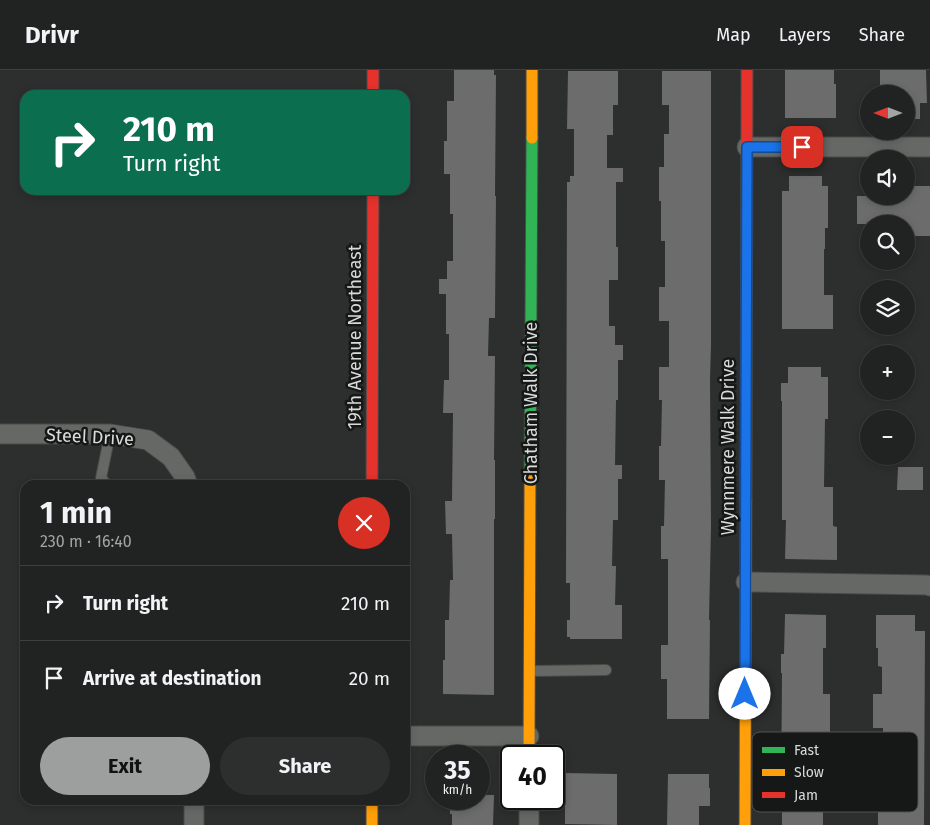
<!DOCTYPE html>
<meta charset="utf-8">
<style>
body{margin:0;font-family:"Fira Sans",sans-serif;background:#2d2f2f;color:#f1f3f6;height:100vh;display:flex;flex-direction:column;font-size:19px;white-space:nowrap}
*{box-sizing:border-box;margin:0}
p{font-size:16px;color:#a2a4a5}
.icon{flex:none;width:28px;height:28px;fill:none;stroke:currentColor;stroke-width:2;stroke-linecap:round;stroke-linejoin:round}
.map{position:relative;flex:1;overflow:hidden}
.panel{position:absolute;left:20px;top:410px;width:390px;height:325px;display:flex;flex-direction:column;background:#212322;border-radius:15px;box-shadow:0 2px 8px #0003,0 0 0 1px #3e4040}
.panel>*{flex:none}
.banner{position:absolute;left:20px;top:20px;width:390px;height:105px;border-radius:15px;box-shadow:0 2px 8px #0003,0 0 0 1px #3e4040;background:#0b6e4f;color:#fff;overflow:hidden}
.needle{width:32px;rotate:270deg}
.controls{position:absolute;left:860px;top:15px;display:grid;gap:10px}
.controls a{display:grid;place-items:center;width:55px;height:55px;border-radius:50%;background:#212322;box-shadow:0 2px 8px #0003,0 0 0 1px #3e4040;font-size:25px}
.speed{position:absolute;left:425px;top:675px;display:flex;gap:10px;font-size:25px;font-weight:700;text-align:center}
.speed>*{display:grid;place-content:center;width:65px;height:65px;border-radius:50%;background:#212322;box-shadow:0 2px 8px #0003,0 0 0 1px #3e4040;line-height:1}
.speed small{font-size:12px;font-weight:400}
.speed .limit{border:2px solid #111;border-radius:8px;background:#fff;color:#111}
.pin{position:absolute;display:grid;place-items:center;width:42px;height:42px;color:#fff;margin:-21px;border-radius:10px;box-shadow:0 2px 8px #0006}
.me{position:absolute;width:55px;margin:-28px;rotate:0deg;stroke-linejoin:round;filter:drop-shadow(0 0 4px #0008)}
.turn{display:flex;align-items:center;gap:18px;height:105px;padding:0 20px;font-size:22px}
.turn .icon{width:65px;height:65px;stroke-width:2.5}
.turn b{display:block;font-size:35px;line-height:42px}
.round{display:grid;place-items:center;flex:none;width:52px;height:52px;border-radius:26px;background:#2d2f2f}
.overview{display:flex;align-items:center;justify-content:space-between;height:85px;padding:0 20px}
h1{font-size:30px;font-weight:700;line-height:38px}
.action{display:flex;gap:10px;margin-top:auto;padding:10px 20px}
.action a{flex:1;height:58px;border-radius:30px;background:#9c9f9d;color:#111;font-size:20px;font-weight:700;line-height:58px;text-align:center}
.action a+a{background:#2d2f2f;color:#f1f3f6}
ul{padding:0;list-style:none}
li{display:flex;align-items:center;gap:15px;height:75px;padding:0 20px;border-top:1px solid #3e4040}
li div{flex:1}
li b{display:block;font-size:19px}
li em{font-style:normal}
header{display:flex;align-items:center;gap:30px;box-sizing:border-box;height:70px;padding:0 25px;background:#212322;border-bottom:1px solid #3e4040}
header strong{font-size:24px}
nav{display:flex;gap:28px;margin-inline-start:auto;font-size:18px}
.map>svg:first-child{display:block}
</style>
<header>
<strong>Drivr</strong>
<nav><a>Map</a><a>Layers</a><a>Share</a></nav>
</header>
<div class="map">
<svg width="930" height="755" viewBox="0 0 930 755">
<rect width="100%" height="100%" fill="#2c2f2d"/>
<g fill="#6c6c6c">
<polygon points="454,0 494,0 494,5 496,5 495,126 496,126 495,248 489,248 488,286 495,286 494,390 495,390 495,449 494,449 494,625 443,624 443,590 445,590 445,550 449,550 450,510 453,510 452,464 446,464 445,431 452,431 453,343 443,343 444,310 449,310 449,264 446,264 446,224 439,224 439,209 447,209 447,191 453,191 453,144 450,144 450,104 444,104 444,71 447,71 447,31 454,31"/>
<polygon points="785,0 834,0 834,14 836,14 836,48 785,48"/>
<polygon points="880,0 926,0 927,33 920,33 920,49 906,49 906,24 880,24"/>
<polygon points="568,1 618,1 618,35 613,35 613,65 607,65 607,98 623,98 623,112 616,112 616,177 618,177 618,210 609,210 609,256 615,256 615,275 623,275 623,290 618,290 618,330 616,330 615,395 622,395 622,409 618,409 618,450 613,450 612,496 616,496 615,535 622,535 622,569 570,569 570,567 567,567 567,550 570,550 570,513 566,513 567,112 570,112 570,106 574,106 574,59 567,59"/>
<polygon points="662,1 711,1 711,275 710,309 711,457 709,550 710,550 709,649 667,649 667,609 661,609 661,575 668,575 668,489 661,489 661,456 664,456 665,410 659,410 659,376 661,376 662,330 659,330 659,297 669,297 669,251 659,251 659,217 665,217 665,171 661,171 661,131 659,131 659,97 664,97 664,64 669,64 669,35 662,35"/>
<polygon points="789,106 822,106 822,116 828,116 828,158 825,158 825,179 824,179 824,225 833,225 833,259 782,259 782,121 789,121"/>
<polygon points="906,116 930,116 930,166 906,166 906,154 857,154 857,126 906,126"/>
<polygon points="788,297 821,297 821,307 828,307 828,349 825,349 824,417 833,417 833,456 837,457 837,490 785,489 786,450 782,450 782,331 781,331 781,313 788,313"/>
<polygon points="898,397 923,397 923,420 897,420"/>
<polygon points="785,544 826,545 826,578 823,578 823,624 830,624 830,664 832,664 832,738 823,738 823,755 782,755 782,737 781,737 782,603 781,603 781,584 784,584"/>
<polygon points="876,545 915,545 915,561 925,561 924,755 878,755 878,737 873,737 874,704 882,704 883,658 873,658 873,624 882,624 882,597 878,596 878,578 876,578"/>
<polygon points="565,703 617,704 617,755 565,754"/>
<polygon points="668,704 709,704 709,718 710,718 710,736 699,736 699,755 667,755"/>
<polygon points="479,725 494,725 493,755 452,755 452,744 450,744 450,729 479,729"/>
</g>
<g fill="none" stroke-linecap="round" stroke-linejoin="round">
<g stroke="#484b49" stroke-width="12">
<g id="lane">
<polyline points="107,415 101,408 110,364"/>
<polyline points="530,601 606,600"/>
</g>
</g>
<g stroke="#484b49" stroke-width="21">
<g id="street">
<polyline points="747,77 930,77"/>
<polyline points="0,364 110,364 148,370 171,387 185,407 188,415"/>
<polyline points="746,512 927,515 930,516"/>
<polyline points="405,666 529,666"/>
<polyline points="194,755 194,730"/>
<polyline points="529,755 529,729"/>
</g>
</g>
<g stroke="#484b49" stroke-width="13">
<polyline id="fast" points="530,408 532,68"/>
</g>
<g stroke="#484b49" stroke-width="13">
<g id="slow">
<polyline points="532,68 532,0"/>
<polyline points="529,686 530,408"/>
<polyline points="372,730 372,755"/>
<polyline points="745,755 746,430"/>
</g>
</g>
<g stroke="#484b49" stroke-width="13">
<g id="jam">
<polyline points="373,0 373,25"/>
<polyline points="372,415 373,120"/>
<polyline points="746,430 747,0"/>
</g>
</g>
<use href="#lane" stroke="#666866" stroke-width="10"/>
<use href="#street" stroke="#666866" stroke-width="19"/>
<use href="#fast" stroke="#30b455" stroke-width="11"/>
<use href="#slow" stroke="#ff9f0a" stroke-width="11"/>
<use href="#jam" stroke="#e5322d" stroke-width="11"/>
</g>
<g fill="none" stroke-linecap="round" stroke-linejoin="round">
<g stroke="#114b97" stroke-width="12">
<polyline id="route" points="745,624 747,77 802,77"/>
</g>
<use href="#route" stroke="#1a73e8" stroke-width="9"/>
</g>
<g text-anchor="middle" stroke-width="5" stroke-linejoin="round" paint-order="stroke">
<g font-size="18" fill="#d8dbd9" stroke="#151816">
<text transform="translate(355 267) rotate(-90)" y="6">19th Avenue Northeast</text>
<text transform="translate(531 333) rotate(-90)" y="6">Chatham Walk Drive</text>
<text transform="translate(90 367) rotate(3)" y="6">Steel Drive</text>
<text transform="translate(728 377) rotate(-90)" y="6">Wynnmere Walk Drive</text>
</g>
</g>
<rect x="752" y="662" width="166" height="80" rx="8" fill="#151816" stroke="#505250" stroke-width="1"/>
<rect x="762" y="677" width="23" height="6" fill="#30b455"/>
<rect x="762" y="699" width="23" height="7" fill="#ff9f0a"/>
<rect x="762" y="722" width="23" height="6" fill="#e5322d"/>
<g font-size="14" fill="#d8dbd9">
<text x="794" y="685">Fast</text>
<text x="794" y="707">Slow</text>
<text x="794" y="730">Jam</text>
</g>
</svg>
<div class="controls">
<a><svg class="needle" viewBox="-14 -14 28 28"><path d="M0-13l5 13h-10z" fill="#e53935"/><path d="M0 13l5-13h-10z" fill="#a2a4a5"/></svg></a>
<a><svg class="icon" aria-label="sound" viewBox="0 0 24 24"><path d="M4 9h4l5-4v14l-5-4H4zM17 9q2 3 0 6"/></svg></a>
<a><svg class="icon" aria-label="search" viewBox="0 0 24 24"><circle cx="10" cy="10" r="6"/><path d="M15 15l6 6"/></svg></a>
<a><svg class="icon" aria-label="layers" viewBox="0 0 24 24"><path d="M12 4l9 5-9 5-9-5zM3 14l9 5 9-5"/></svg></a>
<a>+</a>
<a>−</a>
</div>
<div class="speed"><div>35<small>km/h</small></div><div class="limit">40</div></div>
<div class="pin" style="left:802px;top:77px;background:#d93025"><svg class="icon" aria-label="arrive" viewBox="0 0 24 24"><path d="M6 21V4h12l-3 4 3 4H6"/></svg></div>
<svg class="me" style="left:745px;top:624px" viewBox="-20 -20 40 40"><circle r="19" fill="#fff"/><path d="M0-13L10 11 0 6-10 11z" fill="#1a73e8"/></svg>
<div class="banner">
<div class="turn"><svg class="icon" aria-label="right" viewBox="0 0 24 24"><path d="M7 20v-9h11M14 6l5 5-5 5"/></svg><div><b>210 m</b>Turn right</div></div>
</div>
<section class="panel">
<div class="overview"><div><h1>1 min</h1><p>230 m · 16:40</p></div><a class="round" style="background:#d93025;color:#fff"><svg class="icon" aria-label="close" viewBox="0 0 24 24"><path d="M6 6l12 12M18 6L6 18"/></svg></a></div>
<ul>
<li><svg class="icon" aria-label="right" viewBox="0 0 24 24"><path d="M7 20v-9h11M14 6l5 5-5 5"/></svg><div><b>Turn right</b></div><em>210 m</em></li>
<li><svg class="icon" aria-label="arrive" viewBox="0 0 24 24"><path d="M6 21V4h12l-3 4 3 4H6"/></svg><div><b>Arrive at destination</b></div><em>20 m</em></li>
</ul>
<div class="action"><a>Exit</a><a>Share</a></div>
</section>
</div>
